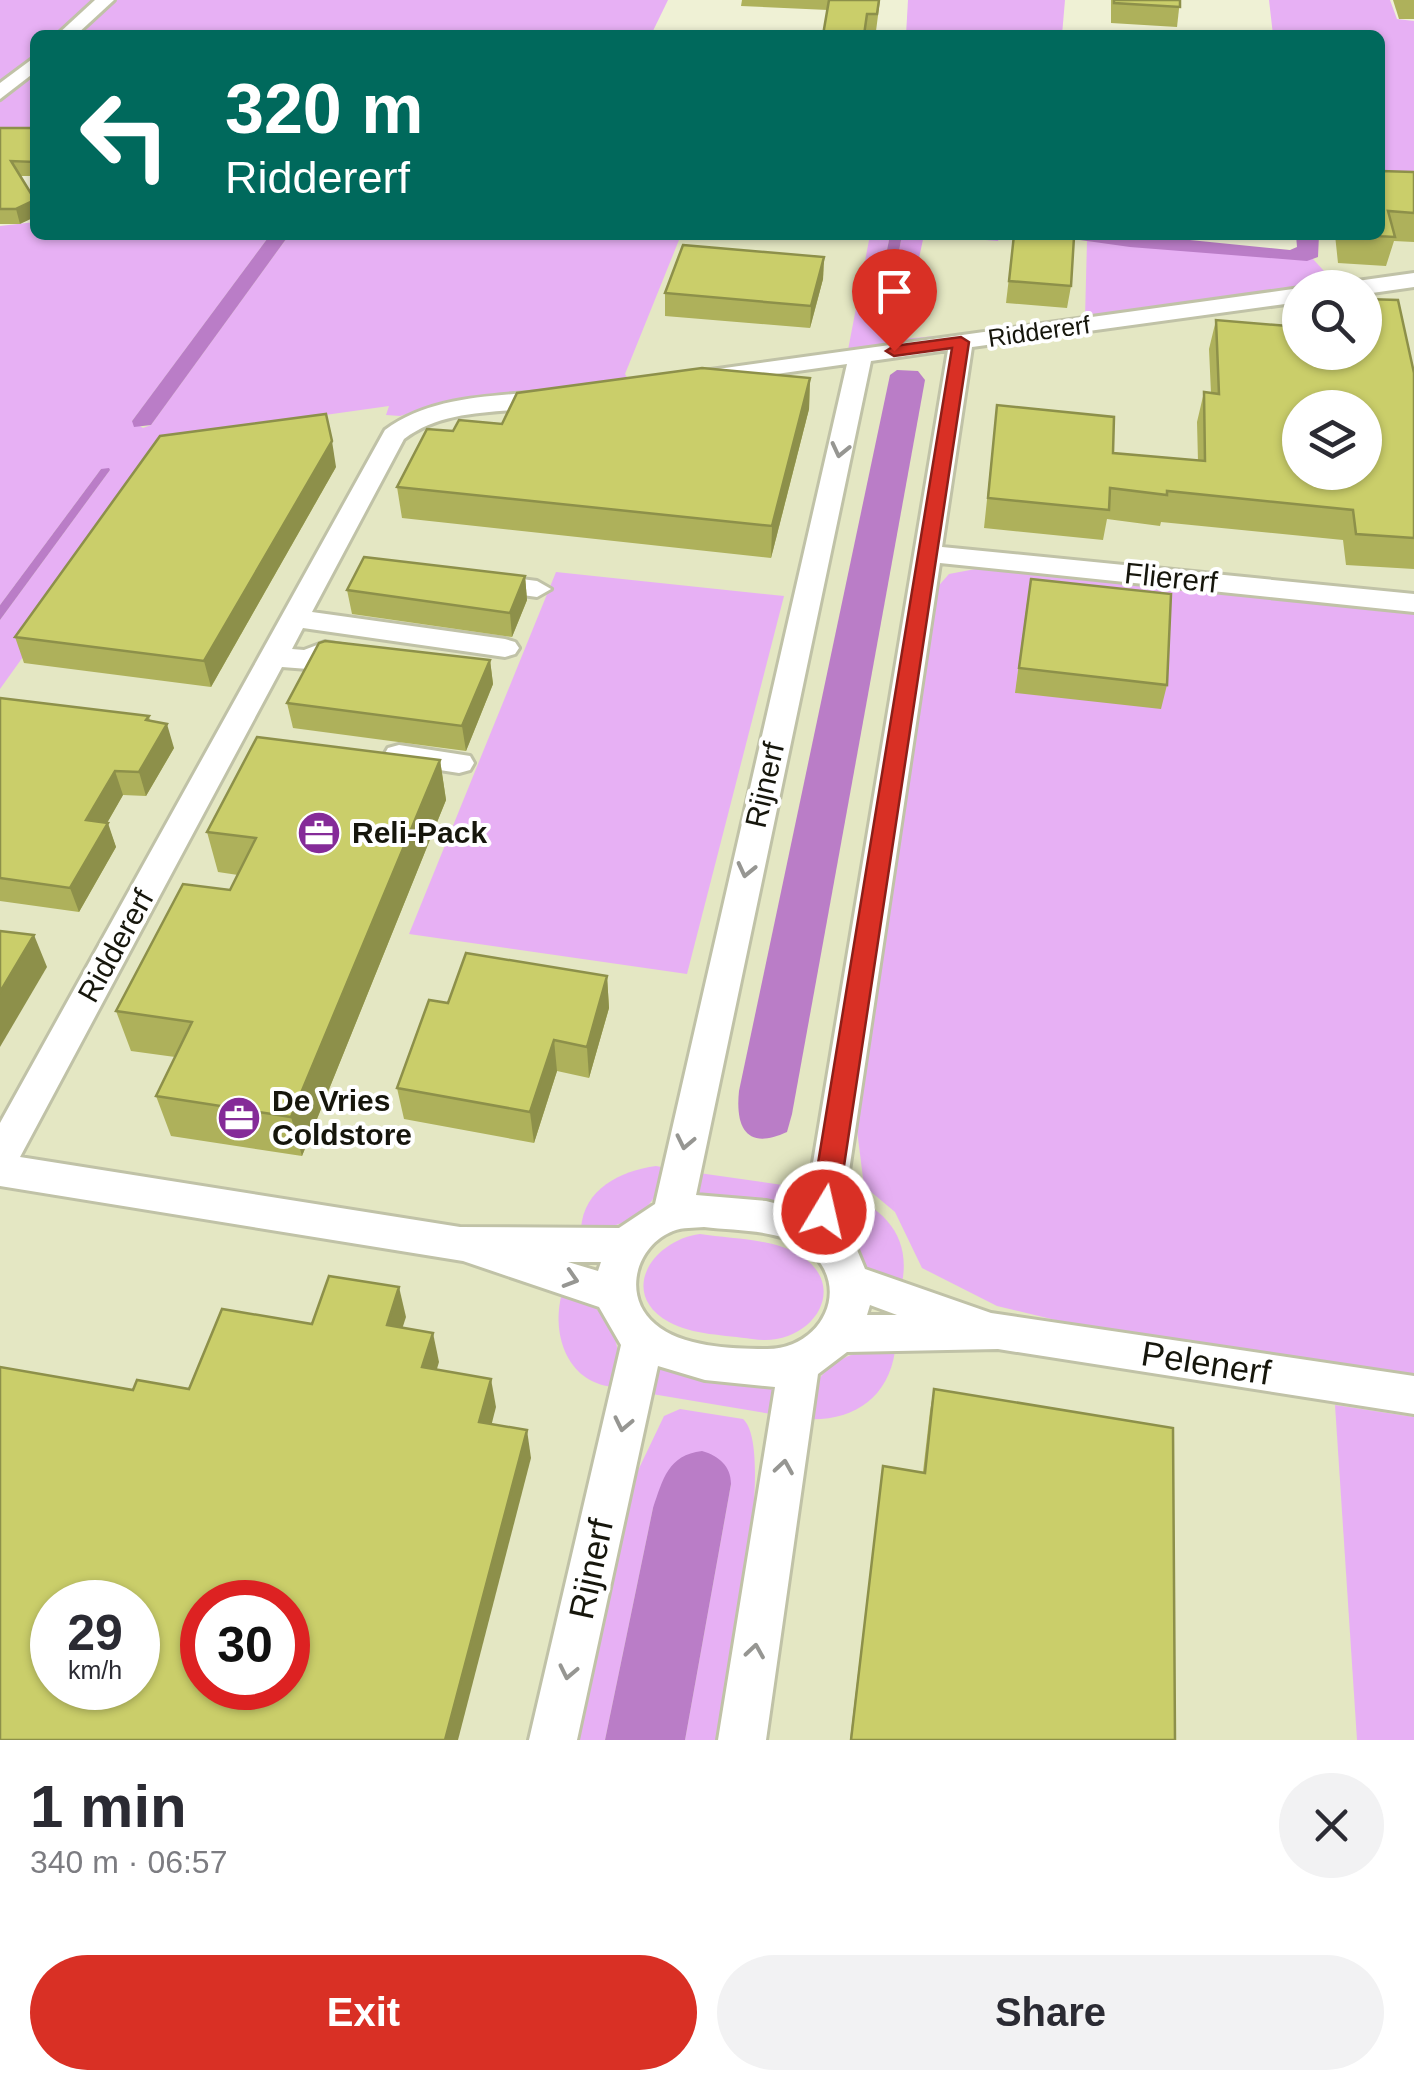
<!DOCTYPE html>
<meta charset="utf-8">
<style>
body{margin:0;font-family:Helvetica,sans-serif;background:#f2f2f3;color:#2b2b33;height:100vh;display:flex;flex-direction:column;font-size:38px;white-space:nowrap}
*{box-sizing:border-box;margin:0}
p{font-size:32px;color:#7c7c81}
.icon{flex:none;width:55px;height:55px;fill:none;stroke:currentColor;stroke-width:2;stroke-linecap:round;stroke-linejoin:round}
.map{position:relative;height:1740px;overflow:hidden}
.side{display:flex;flex-direction:column;background:#fff;flex:1}
.side>*{flex:none}
.banner{position:absolute;left:30px;top:30px;width:1355px;height:210px;border-radius:15px;box-shadow:0 2px 8px #0004;background:#00695c;color:#fff;overflow:hidden}
.buttons{position:absolute;left:1282px;top:270px;display:grid;gap:20px}
.buttons a{display:grid;place-items:center;width:100px;height:100px;border-radius:50%;background:#fff;box-shadow:0 2px 8px #0004;font-size:50px}
.speed{position:absolute;left:30px;top:1580px;display:flex;gap:20px;font-size:50px;font-weight:700;text-align:center}
.speed>*{display:grid;place-content:center;width:130px;height:130px;border-radius:50%;background:#fff;box-shadow:0 2px 8px #0004;line-height:1}
.speed small{font-size:25px;font-weight:400}
.speed .limit{border:15px solid #d22;background:#fff;color:#111}
.pin{position:absolute;display:grid;place-items:center;width:85px;height:85px;color:#fff;margin:-102px -42px;border-radius:50% 50% 50% 0;rotate:-45deg;box-shadow:0 0 10px #0007}
.pin .icon{rotate:45deg}
.me{position:absolute;width:110px;margin:-55px;rotate:9deg;stroke-linejoin:round;filter:drop-shadow(0 0 8px #0008)}
.turn{display:flex;align-items:center;gap:35px;height:210px;padding:0 30px;font-size:45px}
.turn .icon{width:130px;height:130px;stroke-width:2.5}
.turn b{display:block;font-size:70px;line-height:85px}
.round{display:grid;place-items:center;flex:none;width:105px;height:105px;border-radius:52px;background:#f2f2f3}
.overview{display:flex;align-items:center;justify-content:space-between;height:170px;padding:0 30px}
h1{font-size:60px;font-weight:800;line-height:75px}
.button{display:flex;gap:20px;margin-top:auto;padding:20px 30px}
.button a{flex:1;height:115px;border-radius:60px;background:#d93025;color:#fff;font-size:40px;font-weight:800;line-height:115px;text-align:center}
.button a+a{background:#f2f2f3;color:#2b2b33}
.map>svg:first-child{display:block}
</style>
<div class="map">
<svg width="1414" height="1740" viewBox="0 0 1414 1740">
<rect width="100%" height="100%" fill="#eff1d5"/>
<path fill="#e4e7c3" fill-rule="evenodd" d="M1414 186V1740H0V614L281 235H1125L1303 255 1305 235H1380ZM1300 288H1365V352H1300ZM1300 408H1365V472H1300ZM52 1602H138V1688H52ZM202 1602H288V1688H202Z"/>
<g fill="#e7b0f4">
<polygon points="0,0 97,0 58,35 35,35 35,56 0,86"/>
<polygon points="117,0 668,0 651,35 79,35"/>
<polygon points="908,0 1065,0 1062,35 906,35"/>
<polygon points="1269,0 1390,0 1397,19 1414,21 1414,182 1380,182 1380,35 1273,35"/>
<polygon points="35,75 35,141 0,140 0,102"/>
<polygon points="35,222 35,235 270,235 132,421 143,428 151,425 289,235 681,235 625,374 629,381 423,409 400,416 386,415 389,406 182,435 0,689 0,620 110,470 101,469 0,605 0,226"/>
<polygon points="870,235 890,235 873,321 880,328 904,327 902,339 935,336 933,340 848,350"/>
<polygon points="1087,241 1313,259 1336,284 1085,318"/>
<polygon points="986,567 1414,612 1414,1377 1068,1323 997,1306 922,1268 895,1212 864,1186 856,1122 934,591 949,574"/>
<polygon points="556,572 784,596 687,974 409,934"/>
<path d="M656 1166 667 1168C654 1213 628 1230 581 1228 584 1189 620 1171 656 1166Z"/>
<polygon points="692,1172 810,1189 811,1212 689,1197"/>
<path d="M843 1194C885 1207 911 1238 902 1283 858 1271 832 1242 843 1194Z"/>
<path d="M700 1234C730 1239 771 1238 798 1254 853 1286 811 1349 752 1339 726 1335 692 1335 669 1322 617 1293 653 1240 700 1234Z"/>
<path d="M563 1290C610 1305 626 1340 614 1387 565 1383 550 1330 563 1290Z"/>
<path d="M869 1349 895 1351C888 1399 852 1422 805 1419 814 1376 826 1361 869 1349Z"/>
<polygon points="653,1365 777,1383 777,1415 646,1393"/>
<polygon points="1335,1405 1414,1417 1414,1740 1357,1740"/>
<path d="M680 1409 743 1419C778 1450 726 1687 718 1740H685L731 1484 653 1508 605 1740H573L632 1483 664 1416Z"/>
</g>
<polygon fill="#e0a2ee" points="902,235 1000,235 998,241 924,235 904,327 885,327"/>
<g fill="#ba7dc7">
<polygon points="270,235 289,235 151,425 134,427 132,421"/>
<polygon points="890,235 902,235 885,327 875,328 873,321"/>
<polygon points="1044,235 1140,235 1290,250 1297,247 1296,235 1319,235 1318,257 1307,261 1130,247"/>
<path d="M897 370 918 371 925 380 792 1114 787 1132C748 1150 735 1130 739 1091L890 375Z"/>
<polygon points="109,468 110,470 0,620 0,605 101,469"/>
<path d="M702 1451C719 1456 731 1466 731 1484L685 1740H605L653 1508C663 1479 668 1455 702 1451Z"/>
</g>
<g fill="none" stroke-linecap="round" stroke-linejoin="round">
<g stroke="#c0c2a7" stroke-width="6">
<g id="minor">
<polygon points="95,0 114,0 76,35 57,35"/>
<polygon points="35,57 35,72 0,99 0,83"/>
<polygon points="1414,273 1414,287 1365,294 1365,288 1346,288 1357,281"/>
<path d="M1300 288V302L972 347 942 547 1414 594V612L940 563 840 1231 855 1245 865 1269 991 1313 1414 1376V1414L998 1349 847 1352 818 1374 766 1740H718L775 1387 705 1380 658 1366 577 1740H529L621 1345 599 1307 463 1261 0 1186V1123L385 430C432 395 498 396 554 391L563 393 566 398 563 403C510 416 450 404 404 439L312 612 505 639 515 642 519 648 515 654 505 657 303 628 292 649 304 650 325 642 364 649 368 655 364 661H329L308 669 282 667 20 1157 460 1227 619 1228 655 1204 847 364 697 385 689 383 685 378 689 373ZM948 350 805 1211 766 1201 696 1195 871 361ZM704 1227C737 1231 781 1229 808 1250 854 1287 821 1350 766 1349 733 1349 681 1347 655 1324 622 1297 635 1246 673 1231 683 1227 694 1228 704 1227ZM568 1262H601L598 1271ZM870 1305 897 1315H867Z"/>
<polygon points="482,574 537,581 551,589 537,597 472,588 468,582 472,576"/>
<polygon points="399,745 470,756 474,763 470,770 459,773 388,762 384,755 388,748"/>
</g>
</g>
<use href="#minor" fill="#fff" fill-rule="evenodd"/>
</g>
<g fill="#aeb15b">
<polygon points="742,0 880,0 876,31 866,31 828,10 741,6"/>
<polygon points="1111,0 1180,0 1177,27 1111,23"/>
<polygon points="1393,0 1414,0 1414,19 1399,19"/>
<polygon points="0,128 35,128 35,176 20,176 20,224 0,224"/>
<polygon points="1380,171 1414,172 1414,242 1394,241 1386,266 1338,263 1335,235 1380,235"/>
<polygon points="1014,235 1071,286 1067,308 1006,303"/>
<polygon points="824,257 823,279 810,328 665,316 665,293"/>
<polygon points="1296,295 1414,373 1414,569 1346,565 1343,540 1161,522 1160,526 1107,519 1103,540 984,528 997,405 1113,453 1198,461 1197,422 1204,392 1211,393 1209,349 1216,320 1289,326"/>
<polygon points="810,378 809,409 771,558 402,518 397,487 502,424"/>
<polygon points="336,467 211,687 24,663 15,637"/>
<polygon points="525,576 527,600 512,637 352,614 347,590"/>
<polygon points="1027,603 1167,685 1161,709 1015,693"/>
<polygon points="490,660 493,684 466,751 293,728 287,703"/>
<polygon points="0,698 149,716 150,721 174,748 146,796 123,795 107,823 116,847 79,912 0,901"/>
<polygon points="440,760 446,800 302,1156 171,1136 156,1096 175,1057 131,1051 116,1011 230,890 238,875 218,872 207,832"/>
<polygon points="607,976 609,1008 589,1078 557,1071 534,1143 404,1119 397,1088 448,1003"/>
<polygon points="934,1389 1175,1740 850,1740 883,1466 923,1472 930,1411"/>
</g>
<g fill="#8d904a">
<polygon points="35,200 35,217 20,224 16,209"/>
<polygon points="824,257 823,279 810,328 811,306"/>
<polygon points="810,378 809,409 771,558 772,526"/>
<polygon points="332,441 336,467 211,687 204,661"/>
<polygon points="525,576 527,600 512,637 510,613"/>
<polygon points="490,660 493,684 466,751 462,726"/>
<polygon points="167,724 174,748 146,796 139,772"/>
<polygon points="440,760 446,800 302,1156 291,1117"/>
<polygon points="115,771 123,795 95,844 86,820"/>
<polygon points="108,823 116,847 79,912 70,888"/>
<polygon points="34,935 47,967 0,1047 0,992"/>
<polygon points="607,976 609,1008 589,1078 587,1047"/>
<polygon points="554,1040 557,1071 534,1143 530,1112"/>
<polygon points="399,1287 406,1317 394,1354 387,1325"/>
<polygon points="433,1333 439,1362 429,1396 422,1367"/>
<polygon points="491,1379 496,1407 485,1450 479,1422"/>
<polygon points="527,1430 531,1458 458,1740 445,1740"/>
</g>
<g fill="#cace6a" stroke="#8d904a" stroke-width="2.5" fill-rule="evenodd">
<polygon points="829,0 879,0 877,14 867,14 864,35 823,35"/>
<polygon points="1114,0 1180,0 1180,7 1114,3"/>
<polygon points="0,128 35,128 35,162 11,161 35,200 16,209 0,209"/>
<polygon points="1380,171 1414,172 1414,213 1388,211 1395,237 1356,235 1380,235"/>
<polygon points="1014,235 1074,237 1071,286 1009,281"/>
<polygon points="683,245 824,257 811,306 665,293"/>
<polygon points="1296,295 1300,295 1300,327"/>
<path d="M1365 299 1398 300 1414 373V538L1356 534 1353 510 1167 491V495L1110 488 1109 510 988 498 997 405 1114 417 1113 453 1205 461 1204 392 1219 394 1216 320 1300 327V352H1365ZM1300 408H1365V472H1300Z"/>
<polygon points="702,368 810,378 772,526 397,487 427,429 453,431 459,420 502,424 517,393"/>
<polygon points="326,414 332,441 204,661 15,637 160,436"/>
<polygon points="364,557 525,576 510,613 347,590"/>
<polygon points="1031,579 1171,594 1167,685 1019,668"/>
<polygon points="325,641 490,660 462,726 287,703 319,643"/>
<polygon points="0,698 149,716 146,720 167,724 139,772 115,771 86,820 108,823 70,888 0,878"/>
<polygon points="257,737 440,760 291,1117 156,1096 192,1022 116,1011 183,884 230,890 256,838 207,832"/>
<polygon points="0,931 34,935 0,992"/>
<polygon points="466,953 607,976 587,1047 554,1040 530,1112 397,1088 429,1000 448,1003"/>
<path d="M329 1276 399 1287 387 1325 433 1333 422 1367 491 1379 479 1422 527 1430 445 1740H0V1367L133 1390 137 1380 189 1389 222 1309 312 1324ZM52 1602H138V1688H52ZM202 1602H288V1688H202Z"/>
<polygon points="934,1389 1173,1428 1175,1740 851,1740 883,1466 925,1473"/>
</g>
<defs><path id="oneway-chevron" d="M-2-3.5L2.5 0L-2 3.5" fill="none" stroke-width="1.6" stroke-linecap="round" stroke-linejoin="round" transform="scale(2.5)"/></defs>
<g stroke="#969692">
<use href="#oneway-chevron" transform="translate(840 450) rotate(103)"/>
<use href="#oneway-chevron" transform="translate(746 870) rotate(103)"/>
<use href="#oneway-chevron" transform="translate(685 1142) rotate(102)"/>
<use href="#oneway-chevron" transform="translate(571 1279) rotate(17)"/>
<use href="#oneway-chevron" transform="translate(623 1424) rotate(102)"/>
<use href="#oneway-chevron" transform="translate(784 1467) rotate(-81)"/>
<use href="#oneway-chevron" transform="translate(755 1651) rotate(-81)"/>
<use href="#oneway-chevron" transform="translate(568 1672) rotate(102)"/>
</g>
<polygon fill="#d93025" stroke="#8d1f18" stroke-width="2.5" points="961,337 969,342 837,1212 833,1220 824,1224 814,1220 810,1212 952,348 894,356 886,351 894,346"/>
<defs>
<g id="office-disc" transform="scale(2.25)"><circle r="9.5" fill="#852b98" stroke="#fff"/><path d="M-6-3h4V-5.5h4V-3h4V5H-6ZM-1-4.5V-3h2v-1.5ZM-6 0V1H6V0Z" fill="#fff"/></g>
</defs>
<g fill-rule="evenodd">
<use href="#office-disc" x="319" y="833"/>
<use href="#office-disc" x="239" y="1118"/>
</g>
<g text-anchor="middle" stroke-width="8" stroke-linejoin="round" paint-order="stroke">
<g font-size="25" fill="#16160c" stroke="#fff">
<text transform="translate(1039 331) rotate(-8)" y="9">Riddererf</text>
</g>
<g font-size="30" fill="#16160c" stroke="#fff">
<text transform="translate(1171 578) rotate(6)" y="10">Fliererf</text>
<text transform="translate(765 785) rotate(-77)" y="10">Rijnerf</text>
<text transform="translate(116 946) rotate(-61)" y="10">Riddererf</text>
</g>
<g font-size="30" font-weight="bold" fill="#16160c" stroke="#fff" text-anchor="start">
<text x="352" y="843">Reli-Pack</text>
<text x="272" y="1111">De Vries<tspan x="272" dy="34">Coldstore</tspan></text>
</g>
<g font-size="35" fill="#16160c" stroke="#fff">
<text transform="translate(1206 1363) rotate(9)" y="12">Pelenerf</text>
<text transform="translate(591 1569) rotate(-78)" y="12">Rijnerf</text>
</g>
</g>
</svg>
<div class="buttons">
<a><svg class="icon" aria-label="search" viewBox="0 0 24 24"><circle cx="10" cy="10" r="6"/><path d="M15 15l6 6"/></svg></a>
<a><svg class="icon" aria-label="layers" viewBox="0 0 24 24"><path d="M12 4l9 5-9 5-9-5zM3 14l9 5 9-5"/></svg></a>
</div>
<div class="speed"><div>29<small>km/h</small></div><div class="limit">30</div></div>
<div class="pin" style="left:894px;top:351px;background:#d93025"><svg class="icon" aria-label="arrive" viewBox="0 0 24 24"><path d="M6 21V4h12l-3 4 3 4H6"/></svg></div>
<svg class="me" style="left:824px;top:1212px" viewBox="-20 -20 40 40"><circle r="17" fill="#d93025" stroke="#fff" stroke-width="3"/><path d="M0-11L8 9 0 5-8 9z" fill="#fff"/></svg>
<div class="banner">
<div class="turn"><svg class="icon" aria-label="left" viewBox="0 0 24 24"><path d="M17 20v-9H6M10 6l-5 5 5 5"/></svg><div><b>320 m</b>Riddererf</div></div>
</div>
</div>
<section class="side">
<div class="overview"><div><h1>1 min</h1><p>340 m · 06:57</p></div><a class="round"><svg class="icon" aria-label="close" viewBox="0 0 24 24"><path d="M6 6l12 12M18 6L6 18"/></svg></a></div>
<div class="button"><a>Exit</a><a>Share</a></div>
</section>
